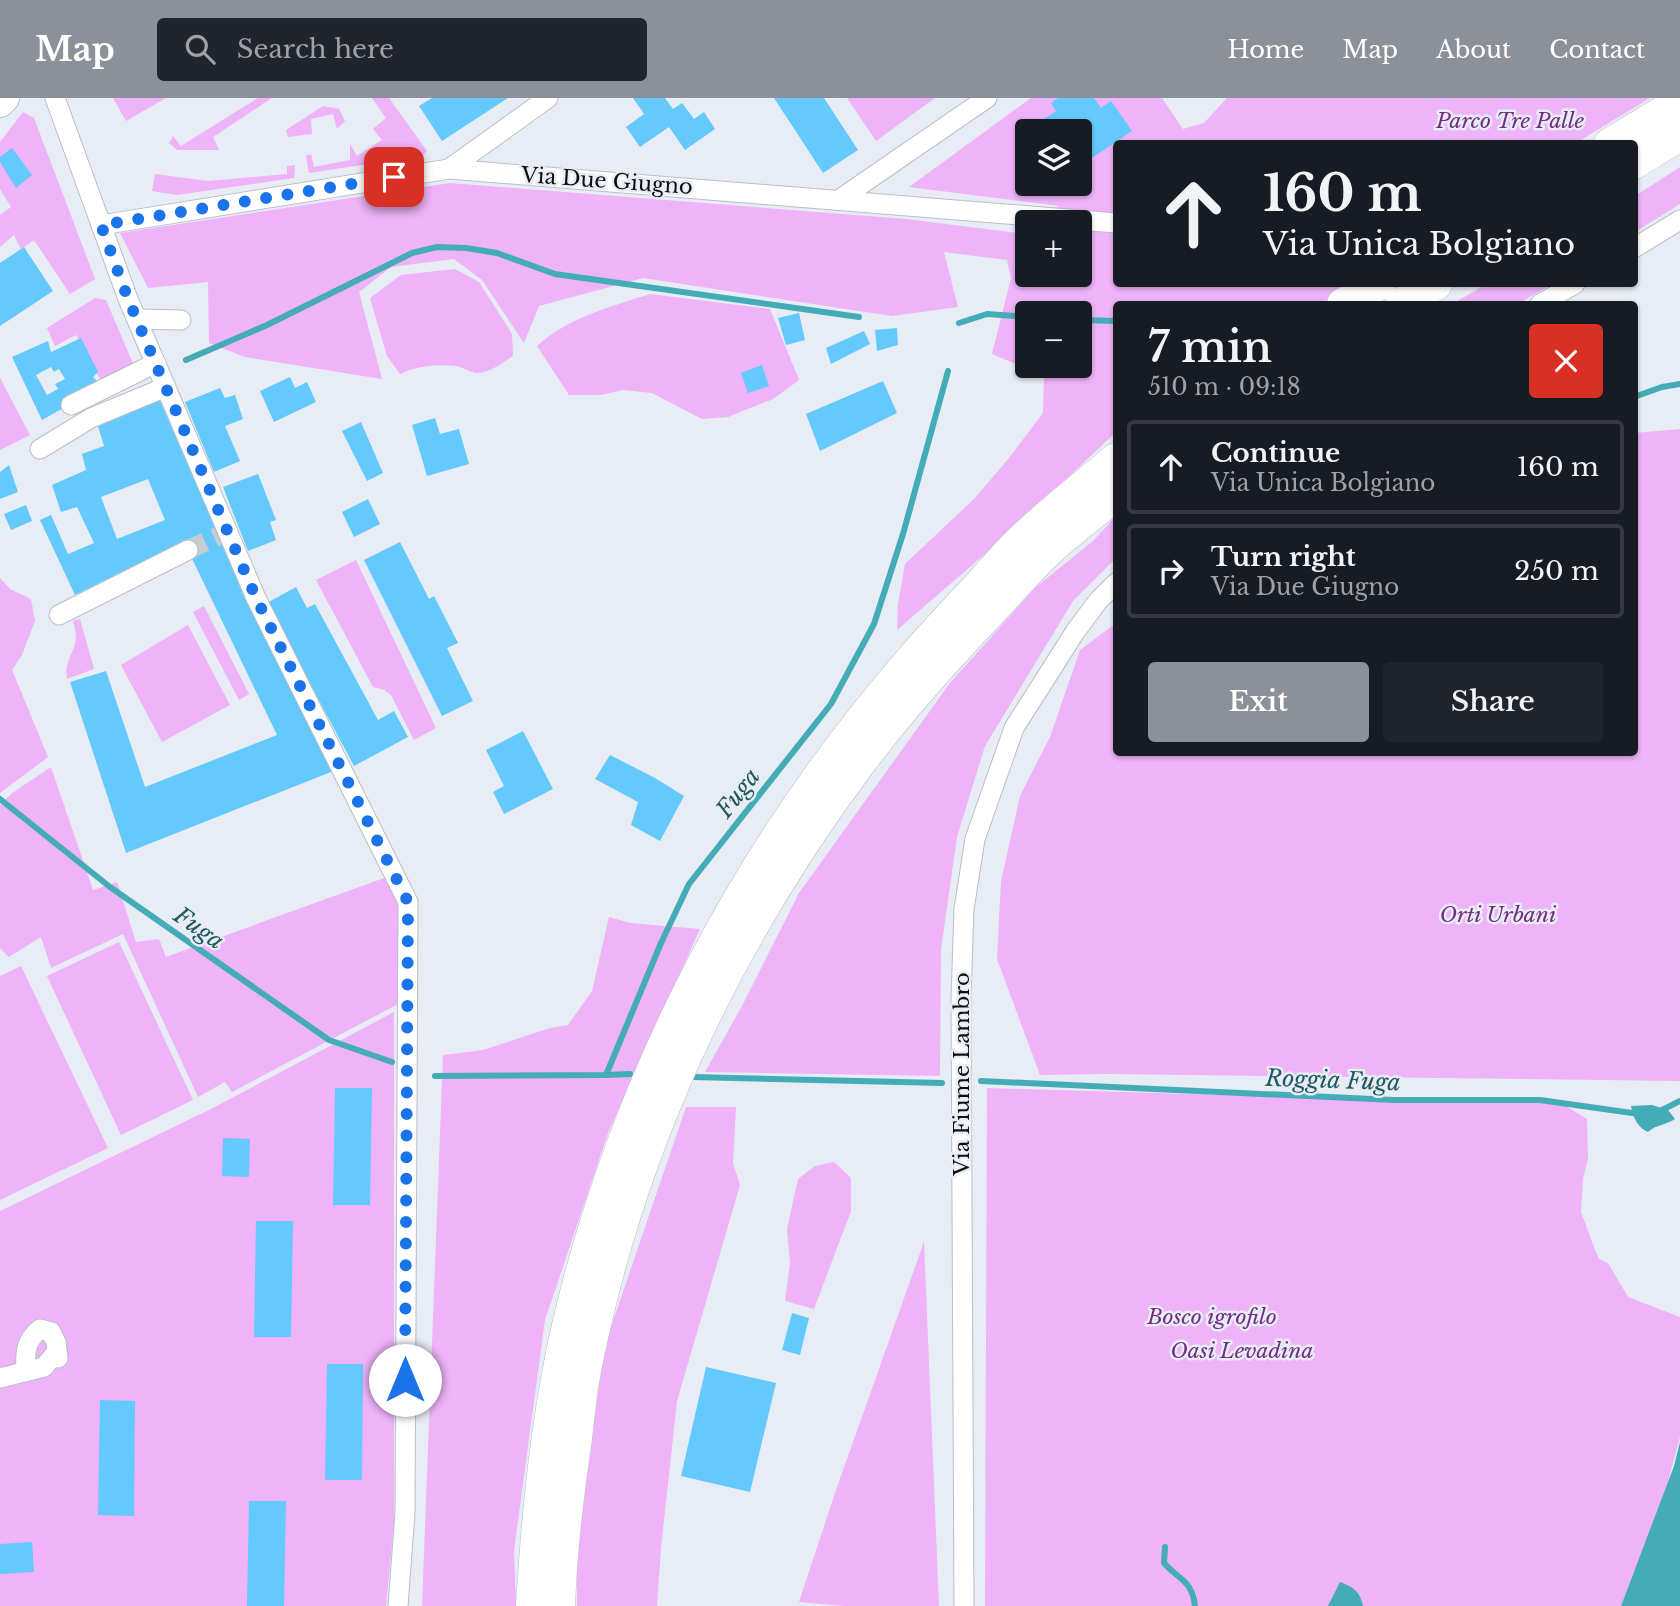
<!DOCTYPE html>
<meta charset="utf-8">
<style>
body{margin:0;font-family:"Libre Baskerville",serif;background:#20242c;color:#f1f3f6;height:100vh;display:flex;flex-direction:column;font-size:26px;white-space:nowrap}
*{box-sizing:border-box;margin:0}
p{font-size:23px;color:#9ea1a6}
.icon{flex:none;width:38px;height:38px;fill:none;stroke:currentColor;stroke-width:2;stroke-linecap:round;stroke-linejoin:round}
.map{position:relative;flex:1;overflow:hidden}
.details{position:absolute;left:1113px;top:203px;width:525px;height:455px;display:flex;flex-direction:column;background:#171b24;border-radius:7px;box-shadow:0 2px 5px #0004}
.details>*{flex:none}
.top-card{position:absolute;left:1113px;top:42px;width:525px;height:147px;border-radius:7px;box-shadow:0 2px 5px #0004;background:#171b24;color:#f1f3f6;overflow:hidden}
.controls{position:absolute;left:1015px;top:21px;display:grid;gap:14px}
.controls a{display:grid;place-items:center;width:77px;height:77px;border-radius:7px;background:#171b24;box-shadow:0 2px 5px #0004;font-size:35px}
.pin{position:absolute;display:grid;place-items:center;width:60px;height:60px;color:#fff;margin:-30px;border-radius:14px;box-shadow:0 4px 10px #0006}
.me{position:absolute;width:77px;margin:-38px;rotate:0deg;stroke-linejoin:round;filter:drop-shadow(0 0 5px #0008)}
.turn{display:flex;align-items:center;gap:24px;height:147px;padding:0 35px;font-size:32px}
.turn .icon{width:91px;height:91px;stroke-width:2.5}
.turn b{display:block;font-size:49px;line-height:60px}
.round{display:grid;place-items:center;flex:none;width:74px;height:74px;border-radius:7px;background:#20242c}
.summary{display:flex;align-items:center;justify-content:space-between;height:119px;padding:0 35px}
h1{font-size:42px;font-weight:600;line-height:52px}
.button{display:flex;gap:14px;margin-top:auto;padding:14px 35px}
.button a{flex:1;height:80px;border-radius:7px;background:#8c9099;color:#fff;font-size:28px;font-weight:600;line-height:80px;text-align:center}
.button a+a{background:#20242c;color:#f1f3f6}
ul{padding:0;list-style:none}
li{display:flex;align-items:center;gap:21px;height:94px;margin:0 14px 10px;padding:0 21px;border:4px solid #363941;border-radius:7px}
li div{flex:1}
li b{display:block;font-size:26px}
li em{font-style:normal}
header{display:flex;align-items:center;gap:42px;box-sizing:border-box;height:98px;padding:0 35px;background:#8c9099;color:#fff}
header strong{font-size:33px}
nav{display:flex;gap:38px;margin-inline-start:auto;font-size:24px}
.search{width:490px;height:63px;background:#20242c;display:flex;align-items:center;gap:18px;box-sizing:border-box;padding:0 24px;border-radius:7px;color:#9ea1a6;font-size:26px}
.map>svg:first-child{display:block}
</style>
<header>
<strong>Map</strong>
<div class="search"><svg class="icon" aria-label="search" viewBox="0 0 24 24"><circle cx="10" cy="10" r="6"/><path d="M15 15l6 6"/></svg>Search here</div>
<nav><a>Home</a><a>Map</a><a>About</a><a>Contact</a></nav>
</header>
<div class="map">
<svg width="1680" height="1508" viewBox="0 0 1680 1508">
<rect width="100%" height="100%" fill="#e8ecf4"/>
<g fill="#eeb3f9" fill-rule="evenodd">
<polygon points="113,0 166,0 126,23"/>
<polygon points="258,0 272,0 213,39 219,52 177,52 169,45 173,38 181,48"/>
<polygon points="372,0 389,0 427,53 422,58 309,75 306,58 311,56 314,69 350,62 350,46 357,58 382,42 373,31 386,20"/>
<polygon points="847,0 935,0 876,43"/>
<path d="M1031 0H1162L1183 31 1204 25 1227 0H1650L1576 45 1116 46V186H1355L1320 206H1116V334L1015 430 897 532 898 506 905 466 975 400 1009 360 1043 315 1044 278 992 256 1011 180 1007 162 944 154 958 209 892 218 643 180 539 208 524 245 482 182 454 161 391 169 359 194 382 281 245 259 209 245 208 184 148 190 120 135 450 85 906 121 1019 135 1027 130V177H1080V124H1036L1059 108 909 89ZM1027 33H1080V86H1027ZM1027 215H1080V268H1027Z"/>
<polygon points="323,8 339,11 345,23 337,31 333,16 311,21 312,36 288,39 286,32"/>
<polygon points="23,14 34,20 95,181 70,196 34,142 21,151 14,137 0,149 0,117 11,109 0,91 0,44"/>
<polygon points="295,67 294,80 177,97 152,93 155,76 208,83 287,76 287,68"/>
<polygon points="1680,69 1680,106 1635,134 1635,98"/>
<path d="M455 171 479 184 512 236 513 258C502 265 491 274 477 275 470 275 463 269 456 268 437 266 417 268 400 276L387 258 370 200 401 177Z"/>
<polygon points="1487,186 1552,186 1518,206 1452,206"/>
<path d="M650 196 770 211 799 282 773 301 728 319 702 321 652 295 623 292 601 297H569L537 248C567 220 610 209 650 196Z"/>
<polygon points="95,200 106,202 134,268 103,286 76,237 55,248 47,230"/>
<polygon points="0,280 30,337 0,352"/>
<polygon points="1680,331 1680,983 1107,976 1040,977 997,861 1001,783 1020,698 1050,639 1080,552 1116,525 1116,654 1634,654 1635,335"/>
<polygon points="1116,418 1116,460 1073,503 985,648 957,739 941,851 940,978 705,974 742,908 799,795 950,585 1036,489 1093,443"/>
<polygon points="356,462 436,630 414,642 391,597 384,592 373,589 316,482"/>
<polygon points="0,480 10,491 31,501 35,523 22,557 12,572 48,659 0,695"/>
<polygon points="204,508 249,596 239,602 193,514"/>
<path d="M80 521 94 571 67 581C63 556 83 553 73 523Z"/>
<polygon points="188,527 230,607 162,644 121,567"/>
<polygon points="51,669 93,792 117,784 136,844 159,841 166,859 384,780 400,808 398,906 232,994 225,984 198,999 123,836 51,870 41,839 9,859 0,850 0,707 12,695"/>
<polygon points="609,819 630,825 700,831 608,1035 545,1222 514,1452 516,1508 422,1508 443,957 483,952 550,930 568,927 592,893"/>
<polygon points="119,844 193,1002 121,1037 47,878"/>
<polygon points="21,868 108,1050 0,1102 0,878"/>
<polygon points="394,914 394,1425 386,1508 0,1508 0,1113 211,1011"/>
<polygon points="987,990 1421,1003 1556,1002 1587,1021 1588,1061 1583,1080 1581,1114 1595,1152 1599,1161 1608,1165 1628,1199 1680,1219 1680,1339 1667,1387 1621,1508 985,1508"/>
<polygon points="686,1009 736,1009 733,1065 740,1087 677,1303 661,1450 657,1508 577,1508 577,1454 597,1270"/>
<polygon points="834,1064 851,1080 851,1113 814,1211 785,1203 790,1165 787,1131 798,1081 815,1068"/>
<polygon points="924,1144 939,1508 843,1508 799,1504 836,1392"/>
</g>
<g fill="#44acb7">
<path d="M1652 1007 1668 1012 1675 1021C1666 1027 1655 1027 1648 1034 1637 1029 1633 1019 1631 1008Z"/>
<polygon points="1680,1344 1680,1508 1621,1508 1674,1368"/>
<path d="M1340 1484C1354 1489 1360 1494 1363 1508H1328Z"/>
</g>
<g fill="none" stroke-linecap="round" stroke-linejoin="round">
<g stroke="#44acb7" stroke-width="6">
<polyline points="1080,222 1116,223"/>
<polyline points="959,225 987,216 1027,219"/>
<polyline points="186,262 267,227 412,155 437,149 466,150 497,155 555,176 859,219"/>
<polyline points="1634,299 1662,289 1680,286"/>
<polyline points="0,701 110,789 329,942 392,964"/>
<polyline points="606,977 630,976"/>
<polyline points="435,978 606,977 661,845 689,786 831,606 874,526 903,436 948,273"/>
<polyline points="693,979 942,985"/>
<polyline points="981,983 1394,1002 1540,1002 1639,1016"/>
<polyline points="1660,1013 1680,1003"/>
<path d="M1165 1449 1164 1465C1179 1482 1192 1482 1195 1508"/>
</g>
</g>
<g fill="#64c9fd" fill-rule="evenodd">
<polygon points="432,0 508,0 442,43 419,8"/>
<polygon points="633,0 665,0 673,11 682,5 694,21 704,14 715,31 685,52 669,29 640,49 626,29 644,16"/>
<polygon points="774,0 824,0 858,52 823,75"/>
<polygon points="1058,0 1094,0 1101,10 1111,3 1132,33 1089,62 1084,54 1080,57 1080,33 1042,33 1037,26 1056,13 1051,5"/>
<polygon points="12,50 32,77 16,90 0,64 0,59"/>
<polygon points="24,149 53,193 0,228 0,165"/>
<polygon points="799,215 805,242 786,247 778,220"/>
<polygon points="897,230 898,247 877,253 875,232"/>
<polygon points="864,233 870,246 831,266 826,250"/>
<path d="M81 240 98 274 93 279 97 283 92 294 42 322 12 259 48 243 51 254ZM51 269 54 274 59 271 65 281 55 286 58 291 47 297 36 277Z"/>
<polygon points="762,267 769,288 748,295 741,275"/>
<polygon points="290,279 295,290 307,284 316,304 274,324 260,293"/>
<polygon points="883,283 897,315 820,353 806,316"/>
<polygon points="220,290 225,300 235,297 243,321 225,328 240,363 214,374 185,304"/>
<path d="M157 296 255 519 336 672 126 755 70 584 106 573 145 689 277 637 184 444 75 497 40 422 51 417 68 456 94 445 77 409 61 414 52 387 86 372 82 356 104 348 96 322ZM148 381 165 422 117 441 101 399Z"/>
<polygon points="435,320 440,336 459,331 469,366 427,378 412,327"/>
<polygon points="361,324 383,375 367,383 342,333"/>
<polygon points="9,367 18,394 0,401 0,374"/>
<polygon points="258,376 276,422 270,424 276,442 248,453 223,389"/>
<polygon points="368,401 380,426 354,439 342,414"/>
<polygon points="26,407 32,423 11,432 4,416"/>
<polygon points="400,444 429,501 434,498 458,545 447,550 473,603 442,618 364,462"/>
<polygon points="296,489 307,510 315,506 378,622 394,613 408,639 354,668 267,505"/>
<polygon points="523,633 553,691 504,716 493,694 504,688 486,652"/>
<polygon points="610,657 655,680 684,698 660,743 631,727 638,704 595,681"/>
<polygon points="335,990 372,990 370,1107 333,1107"/>
<polygon points="223,1040 250,1041 249,1079 222,1078"/>
<polygon points="256,1123 293,1123 291,1239 254,1239"/>
<polygon points="792,1215 809,1220 800,1257 782,1252"/>
<polygon points="327,1266 363,1266 362,1382 325,1382"/>
<polygon points="706,1269 776,1285 750,1394 681,1378"/>
<polygon points="100,1302 135,1303 134,1418 98,1417"/>
<polygon points="249,1403 286,1403 284,1508 247,1508"/>
<polygon points="32,1444 34,1474 0,1476 0,1446"/>
</g>
<g fill="none" stroke-linecap="round" stroke-linejoin="round">
<polyline stroke="#c7cbd2" stroke-width="19" stroke-dasharray="19 10" stroke-linecap="butt" points="188,452 218,438"/>
<g stroke="#babec6" stroke-width="21">
<g id="street">
<polyline points="55,0 128,201 256,500 408,804 405,1415 398,1508"/>
<polyline points="449,71 548,0"/>
<polyline points="840,101 987,0"/>
<polyline points="101,127 449,71 1116,125"/>
<polyline points="1634,150 1680,122"/>
<polyline points="1540,206 1575,186"/>
<polyline points="138,221 181,222"/>
<polyline points="71,307 156,265"/>
<polyline points="40,351 91,320 166,289"/>
<polyline points="59,517 188,452"/>
<path d="M0 1280 44 1269 54 1257 58 1260 56 1244 51 1234 40 1231C25 1243 25 1255 26 1273"/>
<polyline points="964,1508 961,900 964,811 975,741 1014,630 1075,534 1098,503 1116,485"/>
</g>
</g>
<g stroke="#babec6" stroke-width="30">
<polyline id="secondary" points="0,5 5,0"/>
</g>
<g stroke="#babec6" stroke-width="33">
<g id="primary">
<polyline points="1610,46 1680,4"/>
<polyline points="1634,65 1680,37"/>
<polyline points="1343,206 1380,186"/>
<polyline points="1401,206 1436,186"/>
<path d="M532 1508C538 1409 548 1308 572 1211 632 970 749 748 912 561 935 534 960 508 984 482 999 466 1013 448 1030 434 1058 408 1088 385 1116 361"/>
<path d="M559 1508C561 1454 567 1401 575 1348 578 1325 580 1301 584 1278 626 1056 724 846 859 666 900 611 946 560 994 510 1011 492 1028 472 1047 454 1068 434 1093 416 1116 397"/>
</g>
</g>
<use href="#street" stroke="#fff" stroke-width="19"/>
<use href="#secondary" stroke="#fff" stroke-width="28"/>
<use href="#primary" stroke="#fff" stroke-width="32"/>
</g>
<g fill="none" stroke-linecap="round" stroke-linejoin="round">
<polyline stroke="#1a73e8" stroke-width="12" stroke-dasharray="0 21.6" points="394,79 101,127 128,201 256,500 408,804 405,1282"/>
</g>
<g text-anchor="middle" stroke-width="5" stroke-linejoin="round" paint-order="stroke">
<g font-size="21" font-style="italic" fill="#742d82" stroke="#e8ecf4">
<text x="1510" y="30">Parco Tre Palle</text>
<text x="1498" y="824">Orti Urbani</text>
<text x="1212" y="1226">Bosco igrofilo</text>
<text x="1242" y="1260">Oasi Levadina</text>
</g>
<g font-size="21" fill="#0d0f12" stroke="#e8ecf4">
<text transform="translate(607 83) rotate(4)" y="7">Via Due Giugno</text>
<text transform="translate(962 976) rotate(-90)" y="7">Via Fiume Lambro</text>
</g>
<g font-size="23" font-style="italic" fill="#205a60" stroke="#e8ecf4">
<text transform="translate(738 695) rotate(-52)" y="8">Fuga</text>
<text transform="translate(199 830) rotate(35)" y="8">Fuga</text>
<text transform="translate(1333 982) rotate(2)" y="8">Roggia Fuga</text>
</g>
</g>
</svg>
<div class="controls">
<a><svg class="icon" aria-label="layers" viewBox="0 0 24 24"><path d="M12 4l9 5-9 5-9-5zM3 14l9 5 9-5"/></svg></a>
<a>+</a>
<a>−</a>
</div>
<div class="pin" style="left:394px;top:79px;background:#d93025"><svg class="icon" aria-label="arrive" viewBox="0 0 24 24"><path d="M6 21V4h12l-3 4 3 4H6"/></svg></div>
<svg class="me" style="left:405px;top:1282px" viewBox="-20 -20 40 40"><circle r="19" fill="#fff"/><path d="M0-13L10 11 0 6-10 11z" fill="#1a73e8"/></svg>
<div class="top-card">
<div class="turn"><svg class="icon" aria-label="ahead" viewBox="0 0 24 24"><path d="M12 20V5M6 11l6-6 6 6"/></svg><div><b>160 m</b>Via Unica Bolgiano</div></div>
</div>
<section class="details">
<div class="summary"><div><h1>7 min</h1><p>510 m · 09:18</p></div><a class="round" style="background:#d93025;color:#fff"><svg class="icon" aria-label="close" viewBox="0 0 24 24"><path d="M6 6l12 12M18 6L6 18"/></svg></a></div>
<ul>
<li><svg class="icon" aria-label="ahead" viewBox="0 0 24 24"><path d="M12 20V5M6 11l6-6 6 6"/></svg><div><b>Continue</b><p>Via Unica Bolgiano</p></div><em>160 m</em></li>
<li><svg class="icon" aria-label="right" viewBox="0 0 24 24"><path d="M7 20v-9h11M14 6l5 5-5 5"/></svg><div><b>Turn right</b><p>Via Due Giugno</p></div><em>250 m</em></li>
</ul>
<div class="button"><a>Exit</a><a>Share</a></div>
</section>
</div>
